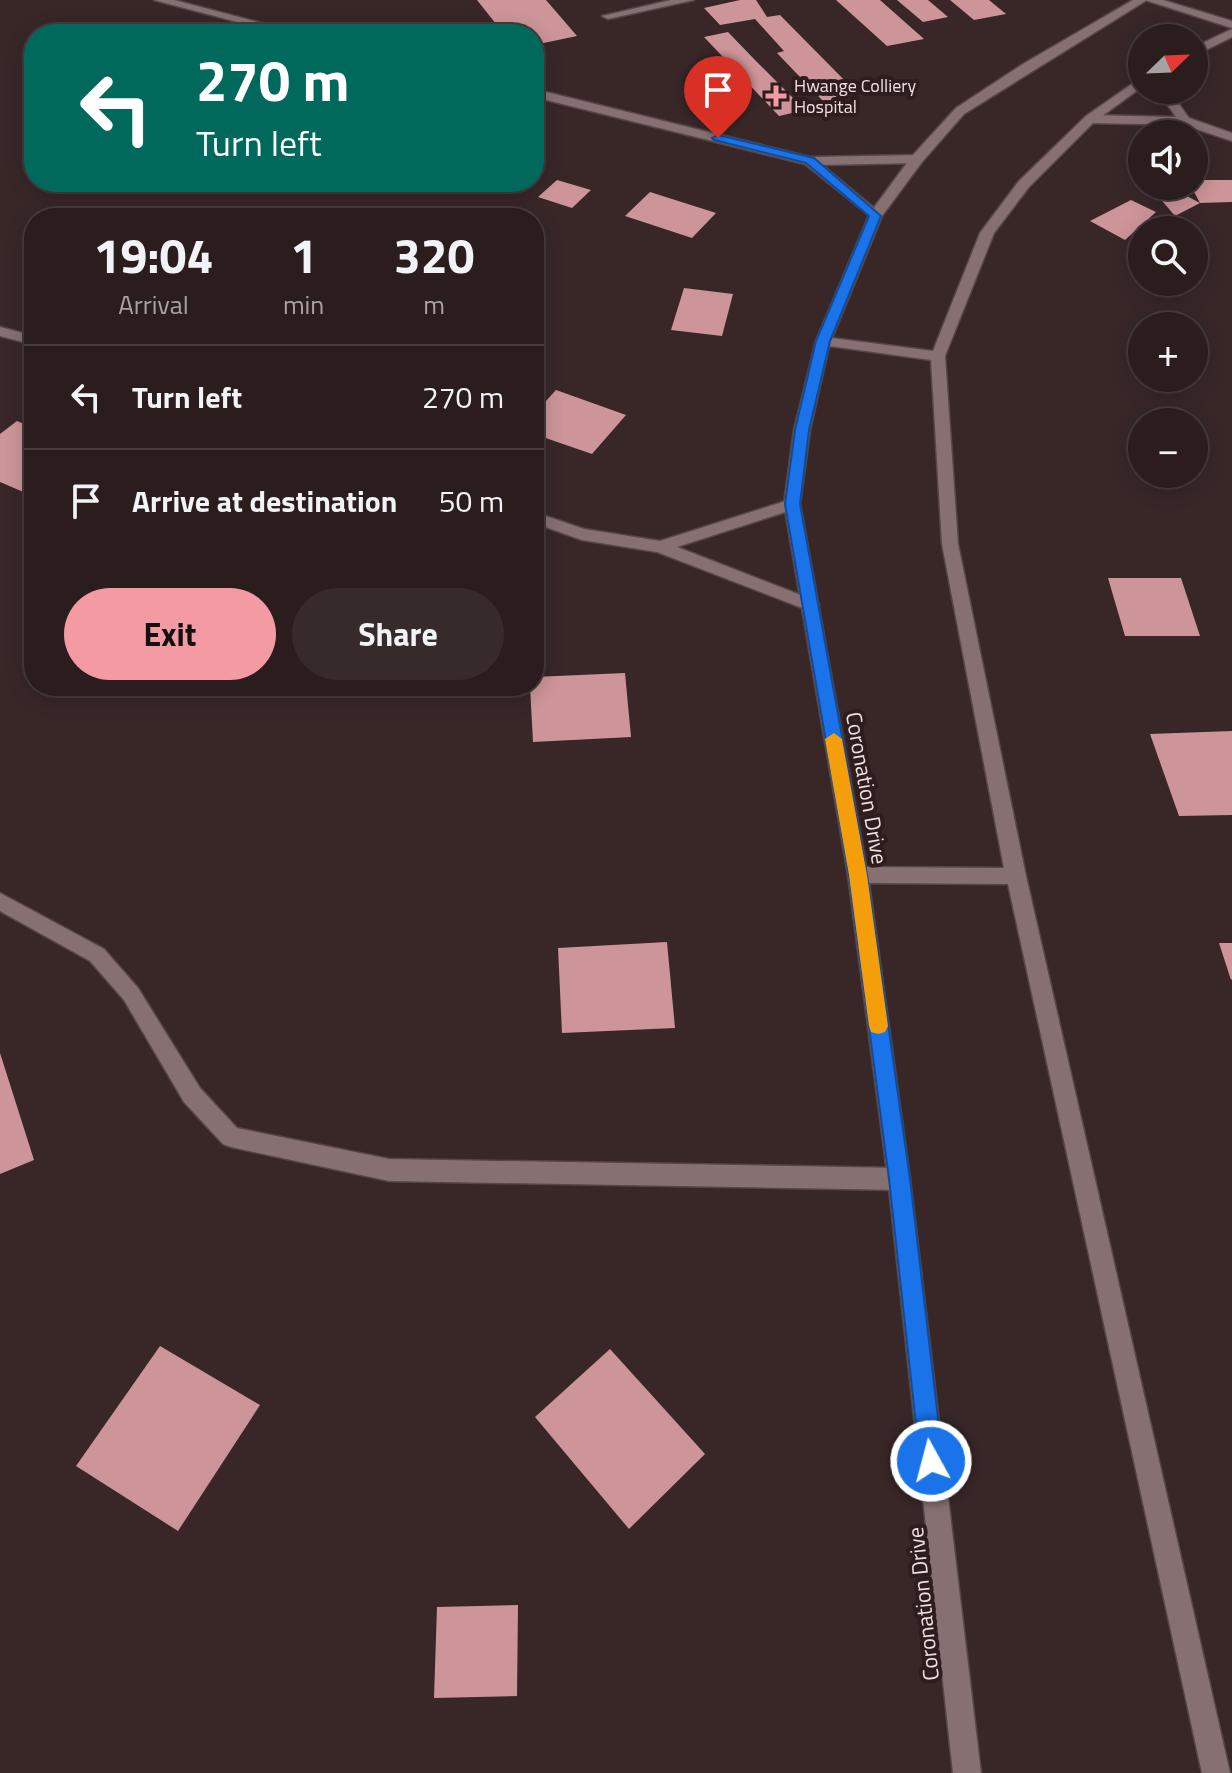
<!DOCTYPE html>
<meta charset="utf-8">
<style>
body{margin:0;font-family:"Titillium Web",sans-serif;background:#372a2b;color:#f1f3f6;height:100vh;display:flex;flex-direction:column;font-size:30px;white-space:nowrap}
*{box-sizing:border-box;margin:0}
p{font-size:26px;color:#a6a2a4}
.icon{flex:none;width:44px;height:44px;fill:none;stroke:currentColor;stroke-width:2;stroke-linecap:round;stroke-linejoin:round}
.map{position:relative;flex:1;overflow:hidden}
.panel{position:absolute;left:24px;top:208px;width:520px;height:488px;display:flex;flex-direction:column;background:#2b1d1e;border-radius:32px;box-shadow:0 4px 20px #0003,0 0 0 2px #473b3c}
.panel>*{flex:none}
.top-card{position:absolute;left:24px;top:24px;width:520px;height:168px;border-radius:32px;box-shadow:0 4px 20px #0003,0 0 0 2px #473b3c;background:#00695c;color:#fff;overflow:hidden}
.needle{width:52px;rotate:67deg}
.controls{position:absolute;left:1128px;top:24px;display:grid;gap:16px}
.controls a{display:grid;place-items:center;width:80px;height:80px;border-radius:50%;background:#2b1d1e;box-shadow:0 4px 20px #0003,0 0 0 2px #473b3c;font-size:40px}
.pin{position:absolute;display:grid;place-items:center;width:68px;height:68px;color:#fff;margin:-82px -34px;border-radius:50% 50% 50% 0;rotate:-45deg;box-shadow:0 0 8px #0007}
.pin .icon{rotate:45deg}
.me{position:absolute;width:88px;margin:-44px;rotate:353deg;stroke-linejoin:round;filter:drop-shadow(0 0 6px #0008)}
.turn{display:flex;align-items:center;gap:28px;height:168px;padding:0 40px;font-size:36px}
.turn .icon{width:104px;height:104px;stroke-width:2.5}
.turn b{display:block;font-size:56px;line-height:68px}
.eta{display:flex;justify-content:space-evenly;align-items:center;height:136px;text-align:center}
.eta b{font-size:48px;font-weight:700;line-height:56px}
.cta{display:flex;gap:16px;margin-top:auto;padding:16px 40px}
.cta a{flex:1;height:92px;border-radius:48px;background:#f49aa3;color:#111;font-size:32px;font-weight:700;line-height:92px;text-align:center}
.cta a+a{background:#372a2b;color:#f1f3f6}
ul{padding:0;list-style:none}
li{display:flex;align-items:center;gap:24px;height:104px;padding:0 40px;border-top:2px solid #473b3c}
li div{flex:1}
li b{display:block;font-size:30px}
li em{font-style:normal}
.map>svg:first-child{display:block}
</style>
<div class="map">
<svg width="1232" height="1773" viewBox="0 0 1232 1773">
<rect width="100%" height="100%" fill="#392728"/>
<g fill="#cd959a">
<polygon points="477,0 546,0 577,36 534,45 534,34 504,34"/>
<polygon points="740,0 756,0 767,17 780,15 858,94 824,102 777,53 784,51 755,19 720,25 704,8"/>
<polygon points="836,0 880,0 924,39 887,46"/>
<polygon points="897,0 928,0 948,17 923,22"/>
<polygon points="950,0 989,0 1006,14 974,20"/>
<polygon points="728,32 754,59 805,110 779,116 704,37"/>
<polygon points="557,180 591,190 572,208 538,197"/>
<polygon points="1194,180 1232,180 1232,202 1200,203 1191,186 1194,186"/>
<polygon points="650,192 716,213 692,238 625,216"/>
<polygon points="1181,193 1200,203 1175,216 1158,196"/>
<polygon points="1131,200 1156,212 1125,240 1090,221"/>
<polygon points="684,288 733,294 722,336 671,330"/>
<polygon points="556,390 626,415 592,454 534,434 534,414"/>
<polygon points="17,421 34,428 34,490 28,494 0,482 0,434"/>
<polygon points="1108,578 1181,578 1200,636 1125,636"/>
<polygon points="625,673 631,737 533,742 530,686 534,686 534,677"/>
<polygon points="1232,731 1232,815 1179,816 1150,734"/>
<polygon points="667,942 675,1028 562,1033 558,948"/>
<polygon points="1219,943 1232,943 1232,979 1231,980"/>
<polygon points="0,1053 34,1160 0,1174"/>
<polygon points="160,1346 260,1405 178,1531 76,1466"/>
<polygon points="610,1349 705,1454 629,1529 535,1417"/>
<polygon points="518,1605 517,1696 434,1698 437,1607"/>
</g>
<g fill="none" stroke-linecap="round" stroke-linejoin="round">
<g stroke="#564647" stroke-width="3">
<g id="lane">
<polygon points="671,0 694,0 608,19 602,16"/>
<polygon points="1145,0 1163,0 1232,21 1232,28"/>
</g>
</g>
<g stroke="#564647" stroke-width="3">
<g id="street">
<polygon points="154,0 174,0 303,34 283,34"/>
<polygon points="534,89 810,157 917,155 923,159 917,163 822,165 880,213 880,219 875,220 805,164 534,97"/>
<polygon points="1157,90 1169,90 1189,118 1232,133 1232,141 1184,125 1090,123 1084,119 1090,115 1176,117"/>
<polygon points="0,327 34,336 34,345 0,336"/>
<polygon points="792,499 798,500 798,508 677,547 816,601 819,605 816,609 810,611 657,552 582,540 534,523 534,512 584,529 660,541"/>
<polygon points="0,893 104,949 138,988 200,1088 237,1128 389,1159 899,1168 907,1171 910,1179 907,1187 899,1190 389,1181 231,1147 223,1144 184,1102 124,1000 90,961 0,911"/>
</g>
</g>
<g stroke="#564647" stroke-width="3">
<g id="secondary">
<path d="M1133 0H1147L964 114 922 162 882 216 832 338 933 351 980 233 1019 181 1086 116 1142 77V87L1094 122 1029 187 994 233 945 356 958 544 1026 876 1230 1773H1202L1008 884 869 883 910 1179 981 1773H953L888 1179 848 875 784 504 794 430 816 341 870 213 912 156 956 108 1023 64ZM829 346 931 360 942 544 1004 868 866 867 800 504 810 430Z"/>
<polygon points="1232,29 1232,37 1194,56 1194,47"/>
</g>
</g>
<use href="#lane" fill="#867072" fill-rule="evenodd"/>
<use href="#street" fill="#867072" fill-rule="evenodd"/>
<use href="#secondary" fill="#867072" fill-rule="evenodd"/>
</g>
<polygon fill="#1a73e8" stroke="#114b97" stroke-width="2" points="718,135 814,158 881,216 830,341 809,430 800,504 867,875 910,1179 943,1461 939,1469 931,1472 923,1469 920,1461 889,1179 849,875 785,504 795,430 816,341 869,216 806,163 714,140 712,138"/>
<polygon fill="#f59e0b" points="834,733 842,739 867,875 888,1026 885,1032 878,1034 871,1032 869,1026 849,875 825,739"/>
<path fill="#f49aa3" stroke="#2f1d1e" stroke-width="3" d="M772 84h8v8h8v8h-8v8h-8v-8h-8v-8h8z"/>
<g text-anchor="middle" stroke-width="8" stroke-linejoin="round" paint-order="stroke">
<g font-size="18" fill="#eee1e2" stroke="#2f1d1e" text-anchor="start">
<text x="794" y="92">Hwange Colliery<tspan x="794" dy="21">Hospital</tspan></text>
</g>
<g font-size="22" fill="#eee1e2" stroke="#2f1d1e">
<text transform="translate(867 788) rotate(80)" y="8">Coronation Drive</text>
<text transform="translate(923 1604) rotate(-96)" y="8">Coronation Drive</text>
</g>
</g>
</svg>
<div class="controls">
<a><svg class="needle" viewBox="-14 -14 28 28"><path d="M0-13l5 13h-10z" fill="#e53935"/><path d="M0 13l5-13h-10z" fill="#a6a2a4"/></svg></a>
<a><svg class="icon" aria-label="sound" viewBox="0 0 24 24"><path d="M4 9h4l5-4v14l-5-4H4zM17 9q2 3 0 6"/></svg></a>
<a><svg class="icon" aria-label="search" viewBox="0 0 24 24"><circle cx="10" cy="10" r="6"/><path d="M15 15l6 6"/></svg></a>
<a>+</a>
<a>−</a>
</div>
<div class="pin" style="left:718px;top:138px;background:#d93025"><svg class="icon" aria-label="arrive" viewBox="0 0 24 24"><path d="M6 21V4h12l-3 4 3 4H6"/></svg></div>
<svg class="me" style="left:931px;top:1461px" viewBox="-20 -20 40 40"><circle r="17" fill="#1a73e8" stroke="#fff" stroke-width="3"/><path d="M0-11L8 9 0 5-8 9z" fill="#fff"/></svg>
<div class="top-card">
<div class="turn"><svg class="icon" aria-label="left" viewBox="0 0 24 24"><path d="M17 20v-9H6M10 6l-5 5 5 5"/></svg><div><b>270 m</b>Turn left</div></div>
</div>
<section class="panel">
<div class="eta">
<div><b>19:04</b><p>Arrival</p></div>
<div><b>1</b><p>min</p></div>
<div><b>320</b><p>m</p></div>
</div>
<ul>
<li><svg class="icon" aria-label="left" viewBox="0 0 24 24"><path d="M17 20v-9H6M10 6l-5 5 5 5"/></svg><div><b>Turn left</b></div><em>270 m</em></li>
<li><svg class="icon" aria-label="arrive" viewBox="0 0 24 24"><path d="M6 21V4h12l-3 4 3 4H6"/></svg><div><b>Arrive at destination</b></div><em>50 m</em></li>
</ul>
<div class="cta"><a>Exit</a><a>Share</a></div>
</section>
</div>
